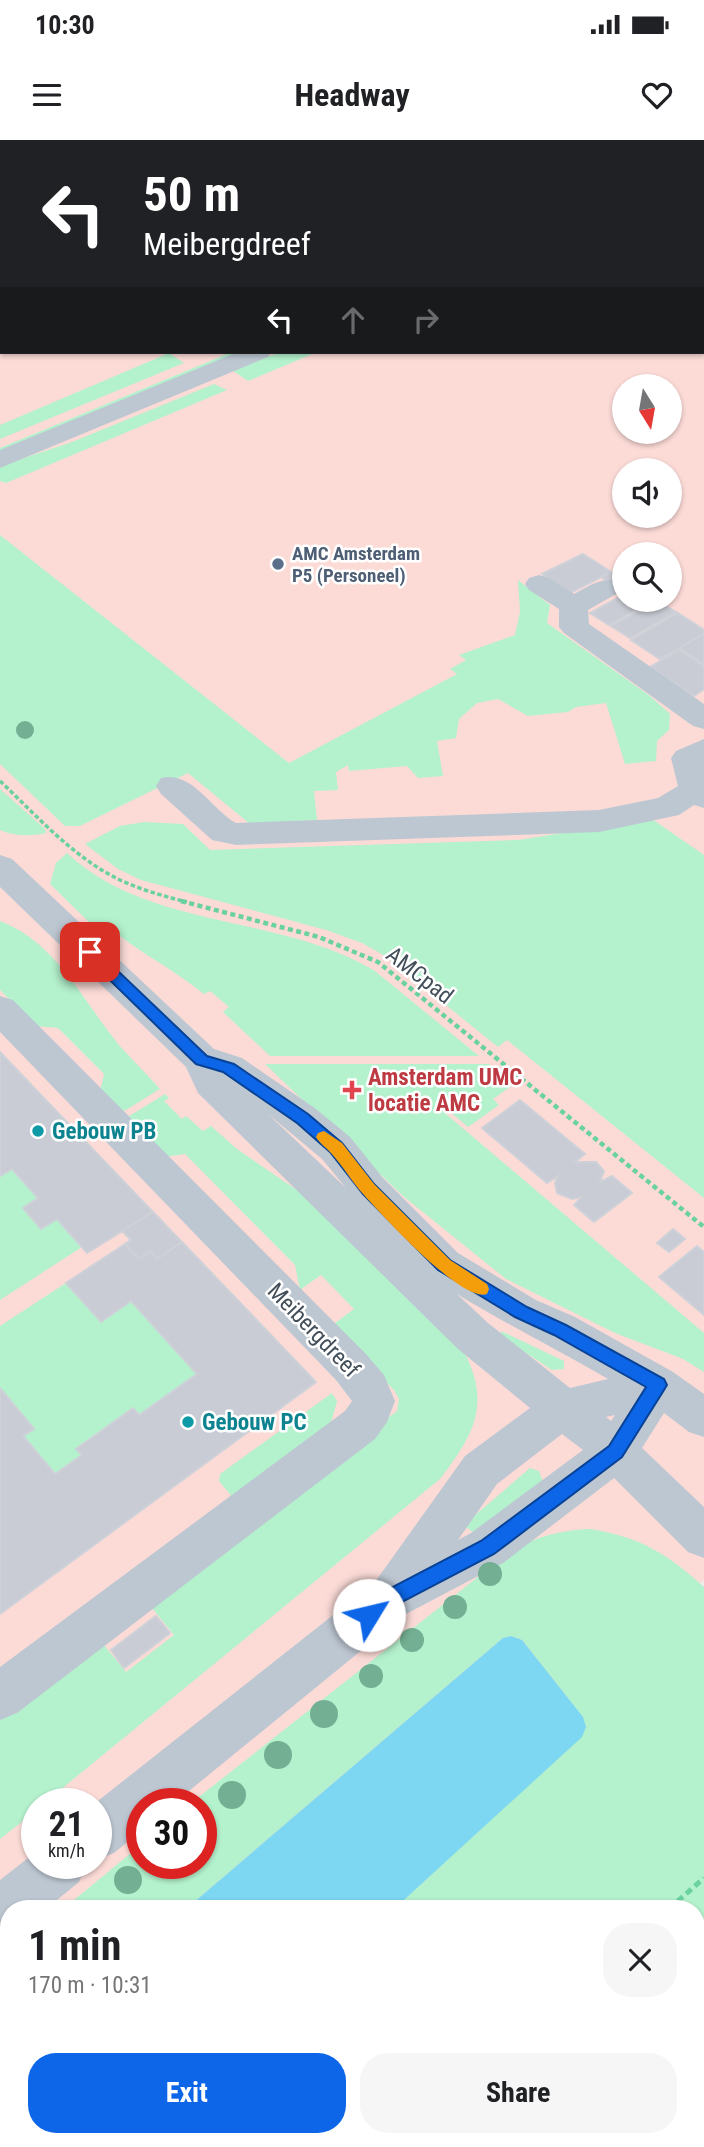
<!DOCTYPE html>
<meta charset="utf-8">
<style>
body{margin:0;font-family:"Roboto Condensed",sans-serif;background:#f6f6f6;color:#202124;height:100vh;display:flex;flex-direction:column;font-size:26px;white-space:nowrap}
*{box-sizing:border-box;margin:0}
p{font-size:23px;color:#757577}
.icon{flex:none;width:38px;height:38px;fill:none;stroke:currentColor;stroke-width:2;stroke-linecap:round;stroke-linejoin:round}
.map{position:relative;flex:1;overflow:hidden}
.side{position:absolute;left:0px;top:1760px;width:705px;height:247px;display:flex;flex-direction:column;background:#fff;border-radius:28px 28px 0 0;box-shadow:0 2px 5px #0004}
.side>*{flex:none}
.guide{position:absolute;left:0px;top:0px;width:705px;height:214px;box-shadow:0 2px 5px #0004;background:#202124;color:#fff;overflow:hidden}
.needle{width:46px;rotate:169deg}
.controls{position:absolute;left:612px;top:234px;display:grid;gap:14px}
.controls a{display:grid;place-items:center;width:70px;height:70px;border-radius:50%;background:#fff;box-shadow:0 2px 5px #0004;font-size:35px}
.speed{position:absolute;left:21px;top:1648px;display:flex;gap:14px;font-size:35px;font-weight:700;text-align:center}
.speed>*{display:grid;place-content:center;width:91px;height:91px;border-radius:50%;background:#fff;box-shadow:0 2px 5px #0004;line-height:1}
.speed small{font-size:18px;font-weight:400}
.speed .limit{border:10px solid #d22;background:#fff;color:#111}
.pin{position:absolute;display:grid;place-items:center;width:60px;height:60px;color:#fff;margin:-30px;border-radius:14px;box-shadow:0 4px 10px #0006}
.me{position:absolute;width:77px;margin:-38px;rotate:54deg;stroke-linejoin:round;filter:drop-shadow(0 0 5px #0008)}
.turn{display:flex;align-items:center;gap:24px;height:147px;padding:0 28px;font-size:32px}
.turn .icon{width:91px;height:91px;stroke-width:2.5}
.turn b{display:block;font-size:49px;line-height:60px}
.lanes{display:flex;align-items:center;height:66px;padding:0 28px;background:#0003;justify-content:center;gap:35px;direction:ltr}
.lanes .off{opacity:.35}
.round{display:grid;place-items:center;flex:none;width:74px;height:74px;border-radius:28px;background:#f6f6f6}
.head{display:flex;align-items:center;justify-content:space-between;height:119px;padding:0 28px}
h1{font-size:42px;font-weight:700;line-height:52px}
.primary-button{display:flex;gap:14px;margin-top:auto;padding:14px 28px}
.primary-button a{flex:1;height:80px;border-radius:28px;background:#0c66e7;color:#fff;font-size:28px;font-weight:700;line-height:80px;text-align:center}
.primary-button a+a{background:#f6f6f6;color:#202124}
.status{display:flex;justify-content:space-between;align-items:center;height:49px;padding:0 35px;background:#fff;direction:ltr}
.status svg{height:19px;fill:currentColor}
header{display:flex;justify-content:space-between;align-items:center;height:91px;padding:0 28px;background:#fff;font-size:32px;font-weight:700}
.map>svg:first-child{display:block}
</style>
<div class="status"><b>10:30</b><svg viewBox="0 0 49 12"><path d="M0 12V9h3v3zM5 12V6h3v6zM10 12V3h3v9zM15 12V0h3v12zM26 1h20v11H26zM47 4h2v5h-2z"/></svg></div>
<header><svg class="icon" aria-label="menu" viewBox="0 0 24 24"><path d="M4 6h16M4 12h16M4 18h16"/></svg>Headway<svg class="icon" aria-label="heart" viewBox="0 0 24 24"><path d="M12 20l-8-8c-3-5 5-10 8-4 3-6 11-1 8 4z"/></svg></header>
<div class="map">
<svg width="704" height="2007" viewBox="0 0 704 2007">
<rect width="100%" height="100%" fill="#eeebea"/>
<path fill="#fcdbd7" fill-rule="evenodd" d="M0 0 510 2H2V212H704V94V1440L327 1769H9V1998L0 2007ZM625 247H670V292H625ZM625 331H670V376H625ZM625 415H670V460H625ZM37 1664H96V1724H37ZM142 1664H201V1724H142Z"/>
<g fill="#b4f1cd">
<polygon points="232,212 247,212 0,314 0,308"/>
<polygon points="283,212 317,212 248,241 229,228"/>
<polygon points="169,213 184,223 0,299 0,285"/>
<polygon points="214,244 227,250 6,343 0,341 0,326 72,302"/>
<polygon points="0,395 289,623 457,534 450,529 466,520 459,515 515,495 520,472 518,440 550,465 547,483 650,556 670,574 669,590 657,601 656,621 625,624 606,563 576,567 568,572 528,576 498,559 477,563 459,579 456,598 437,601 443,636 418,638 407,626 349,631 348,625 336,632 338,650 314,651 317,680 250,684 188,633 80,686 65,686 0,624"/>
<path d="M0 649 45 689 46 693C31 696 15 697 0 690Z"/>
<polygon points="652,679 704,715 704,1058 507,900 498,907 385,816 362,803 326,790 141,740 118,729 85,704 120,686 144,682 183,684 210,710 518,700"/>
<path d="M67 713C149 790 281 774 375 831L479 916H270L223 872 229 867 210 851 204 854C172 828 136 811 105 784L96 789 50 744 56 723Z"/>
<path d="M0 781C56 802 83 861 119 905 132 920 147 934 160 949L121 973 100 952 104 934 58 888 36 886 0 850Z"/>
<polygon points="265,924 489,924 513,945 493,959 499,965 468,987 443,966 439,968 704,1193 704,1232 683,1219 615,1193 506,1139 403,1056"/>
<path d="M165 954 169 958 164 961 182 979 186 976 203 991 211 986 237 1009 310 1059 462 1208C492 1262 475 1294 440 1339L43 1664H37V1670L0 1699V1575L99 1499 126 1532 174 1495 148 1463 397 1271 399 1259 394 1250 331 1186 354 1169 321 1135 300 1150 295 1125 185 1014 164 1017 126 978Z"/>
<polygon points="12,1029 38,1058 23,1068 41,1089 57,1079 82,1107 0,1160 0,1036"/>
<polygon points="66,1143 101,1181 131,1161 197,1234 139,1275 132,1268 76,1308 82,1315 55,1334 23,1296 0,1248 0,1186"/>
<polygon points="501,1191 564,1221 564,1229 552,1230 500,1196"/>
<polygon points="332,1253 337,1261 329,1290 234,1359 219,1341 220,1334"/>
<polygon points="530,1328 539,1331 543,1342 475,1394 466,1387 467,1382"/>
<path d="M591 1389C642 1398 666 1413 704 1447V1794L697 1803 696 1769H394L586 1587 582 1576 522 1500 511 1496 503 1498 186 1769H63L142 1704V1724H201V1664H190L511 1411C537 1396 561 1390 591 1389Z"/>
<polygon points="9,1815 9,1920 0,1928 0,1822"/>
<polygon points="704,1869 704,2007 605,2007 610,1999 696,1998 697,1879"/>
<polygon points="137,1998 546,1998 546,1999 540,2007 127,2007"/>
</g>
<g fill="#7dd6f2">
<polygon points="511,1496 522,1500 583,1577 586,1587 582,1597 394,1769 186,1769 503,1498"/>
<polygon points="9,1920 9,1998 137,1999 127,2007 0,2007 0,1928"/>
</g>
<g fill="#c9ccd4" stroke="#ced1d8" stroke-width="2">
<polygon points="583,414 611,432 570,453 542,434"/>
<polygon points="611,432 625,440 625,452 601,437"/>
<polygon points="625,454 625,460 653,460 609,485 590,473"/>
<polygon points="657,461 676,472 630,498 611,486"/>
<polygon points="678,473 704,490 704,494 660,519 631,500"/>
<polygon points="704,494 704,524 679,508"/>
<polygon points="679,510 704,526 704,549 694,556 650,527"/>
<polygon points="0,912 40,954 153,1072 87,1113 57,1079 41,1089 23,1068 38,1058 12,1029 0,1036"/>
<polygon points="520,960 585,1014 575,1022 596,1022 604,1031 600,1042 612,1036 632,1053 594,1082 574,1065 582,1057 572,1059 557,1053 555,1043 558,1036 547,1043 482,988"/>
<polygon points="153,1072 182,1102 157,1119 150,1111 139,1119 125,1104 131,1100 122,1091"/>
<polygon points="673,1089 685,1099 669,1112 657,1103"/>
<polygon points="182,1102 316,1242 0,1474 0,1248 34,1289 23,1296 55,1334 82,1315 76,1309 133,1268 139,1275 197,1234 131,1161 101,1182 66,1143 125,1104 139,1119 150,1111 157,1119"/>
<polygon points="697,1106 704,1112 704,1175 659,1137"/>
<polygon points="156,1476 170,1493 124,1528 111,1510"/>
</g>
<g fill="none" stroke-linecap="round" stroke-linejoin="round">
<g stroke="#6ad1a1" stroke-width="2.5" stroke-dasharray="3.5 2" stroke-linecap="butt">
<polyline points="576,0 580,2"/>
<polyline points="672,0 676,2"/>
</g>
<path stroke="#6ad1a1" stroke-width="3.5" stroke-dasharray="4.5 2.5" stroke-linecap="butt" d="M0 641C36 675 71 715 116 738 138 749 163 756 187 762"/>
<polyline stroke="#6ad1a1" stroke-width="4.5" stroke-dasharray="5 3.5" stroke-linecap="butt" points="181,761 319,797 378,822 704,1087"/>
<g stroke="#6ad1a1" stroke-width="5" stroke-dasharray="7 4.5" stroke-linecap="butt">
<polyline points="669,1769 704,1738"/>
<polyline points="696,1845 704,1837"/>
<polyline points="267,2007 276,1998"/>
<polyline points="568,2007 573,1998"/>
</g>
<g fill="#bdc7d2" fill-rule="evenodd">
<polygon points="609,0 632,0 633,2 610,2"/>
<polygon points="238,212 271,212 268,217 0,328 0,310"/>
<path d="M539 435 549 438 574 454C589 446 601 437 618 441L622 447 618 453 588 470 589 484 704 564V589L693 586 564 493 559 487V469L529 450 525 444 529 438Z"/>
<path d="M704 599V668L694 665 679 675 599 692 236 705 212 700 161 654 156 646 161 638C192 630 211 669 236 683L599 670 658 658 678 646 671 618 676 611Z"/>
<path d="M0 715 12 719 214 909 242 918 316 969 350 997 383 1038 458 1113 536 1160 575 1177 673 1232 704 1254V1297L689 1292 664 1273 642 1308 704 1367V1418L688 1412 614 1338 503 1423 406 1474 173 1664H142V1690L114 1713 96 1720 94 1664 375 1442 465 1316 530 1268 458 1209 198 953 186 927 0 747ZM268 974 322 1019 346 1048ZM457 1154C506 1184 558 1210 608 1239L570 1248 488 1183ZM615 1275 611 1281 606 1277ZM562 1294 583 1310 471 1393 458 1400 497 1344Z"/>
<polygon points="0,856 13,860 366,1214 384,1235 395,1261 387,1282 375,1299 17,1573 0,1580 0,1527 345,1271 352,1261 336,1240 0,892"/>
<polygon points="37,1711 37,1724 87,1724 79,1742 46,1769 9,1769 9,1795 0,1799 0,1740"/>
</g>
</g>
<g fill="#73af92">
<circle cx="25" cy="590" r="9"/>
<circle cx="490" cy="1434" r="12"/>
<circle cx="455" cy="1467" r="12"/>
<circle cx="412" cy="1500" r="12"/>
<circle cx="371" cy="1536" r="12"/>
<circle cx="324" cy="1574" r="14"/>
<circle cx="278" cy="1615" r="14"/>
<circle cx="232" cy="1655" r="14"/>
<circle cx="128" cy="1740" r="14"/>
</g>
<polygon fill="#0c66e7" stroke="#084296" stroke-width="2" points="90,807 95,809 207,916 234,924 308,974 342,1003 374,1044 450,1120 527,1167 566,1185 664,1239 667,1245 664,1250 622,1317 494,1414 396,1465 369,1484 362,1482 359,1475 362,1469 383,1452 481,1401 609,1306 646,1247 554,1195 515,1177 438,1130 363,1054 330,1012 297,983 223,932 196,924 85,816 83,812 85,809"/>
<path fill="#f59e0b" d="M324 991 342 1003 374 1044 450 1120 487 1144 489 1149 487 1154C462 1163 382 1075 364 1055 352 1042 343 1026 331 1013 326 1007 320 1004 316 997L318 993Z"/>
<circle fill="#5c6f8a" stroke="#fff" stroke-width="2.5" cx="278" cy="424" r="7"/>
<path fill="#e0444e" stroke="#fff" stroke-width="2.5" d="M348.5 939.5h7v7h7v7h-7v7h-7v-7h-7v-7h7z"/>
<g fill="#0f9aa8" stroke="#fff" stroke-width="2.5">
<circle cx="38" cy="991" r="7"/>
<circle cx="188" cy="1282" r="7"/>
</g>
<g text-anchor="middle" stroke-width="5" stroke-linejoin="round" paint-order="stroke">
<g font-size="19" font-weight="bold" fill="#4e5e75" stroke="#fff" text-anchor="start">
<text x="292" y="420">AMC Amsterdam<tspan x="292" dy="22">P5 (Personeel)</tspan></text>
</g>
<g font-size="23" fill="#424e59" stroke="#fff">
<text transform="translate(420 835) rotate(38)" y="8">AMCpad</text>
<text transform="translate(314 1190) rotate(46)" y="8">Meibergdreef</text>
</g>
<g font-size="23" font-weight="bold" fill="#be3a42" stroke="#fff" text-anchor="start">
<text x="368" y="945">Amsterdam UMC<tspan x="368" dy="26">locatie AMC</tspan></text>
</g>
<g font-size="23" font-weight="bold" fill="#0d838f" stroke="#fff" text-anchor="start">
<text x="52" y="999">Gebouw PB</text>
<text x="202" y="1290">Gebouw PC</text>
</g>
</g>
</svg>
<div class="controls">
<a><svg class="needle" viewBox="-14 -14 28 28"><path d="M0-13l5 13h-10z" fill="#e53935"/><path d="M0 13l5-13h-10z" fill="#757577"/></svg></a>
<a><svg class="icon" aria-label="sound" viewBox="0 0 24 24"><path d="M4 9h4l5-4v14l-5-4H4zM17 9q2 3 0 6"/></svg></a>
<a><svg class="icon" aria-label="search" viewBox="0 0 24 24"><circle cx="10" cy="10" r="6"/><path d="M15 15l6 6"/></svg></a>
</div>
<div class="speed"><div>21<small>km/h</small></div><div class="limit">30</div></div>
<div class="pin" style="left:90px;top:812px;background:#d93025"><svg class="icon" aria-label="arrive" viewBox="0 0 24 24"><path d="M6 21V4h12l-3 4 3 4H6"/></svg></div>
<svg class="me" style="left:369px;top:1475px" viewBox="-20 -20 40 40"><circle r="19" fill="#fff"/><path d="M0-13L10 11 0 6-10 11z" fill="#0c66e7"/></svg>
<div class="guide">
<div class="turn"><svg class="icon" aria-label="left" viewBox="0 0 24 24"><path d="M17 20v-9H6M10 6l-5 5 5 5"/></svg><div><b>50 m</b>Meibergdreef</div></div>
<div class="lanes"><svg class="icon" aria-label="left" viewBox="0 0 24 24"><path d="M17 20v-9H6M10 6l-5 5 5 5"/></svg><svg class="icon off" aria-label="ahead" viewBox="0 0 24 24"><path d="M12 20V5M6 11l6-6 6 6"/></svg><svg class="icon off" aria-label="right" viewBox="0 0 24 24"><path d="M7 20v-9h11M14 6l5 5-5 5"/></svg></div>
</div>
<section class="side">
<div class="head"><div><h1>1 min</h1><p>170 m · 10:31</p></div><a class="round"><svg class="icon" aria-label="close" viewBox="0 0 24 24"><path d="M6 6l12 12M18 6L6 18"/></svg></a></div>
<div class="primary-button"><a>Exit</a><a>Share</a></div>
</section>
</div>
